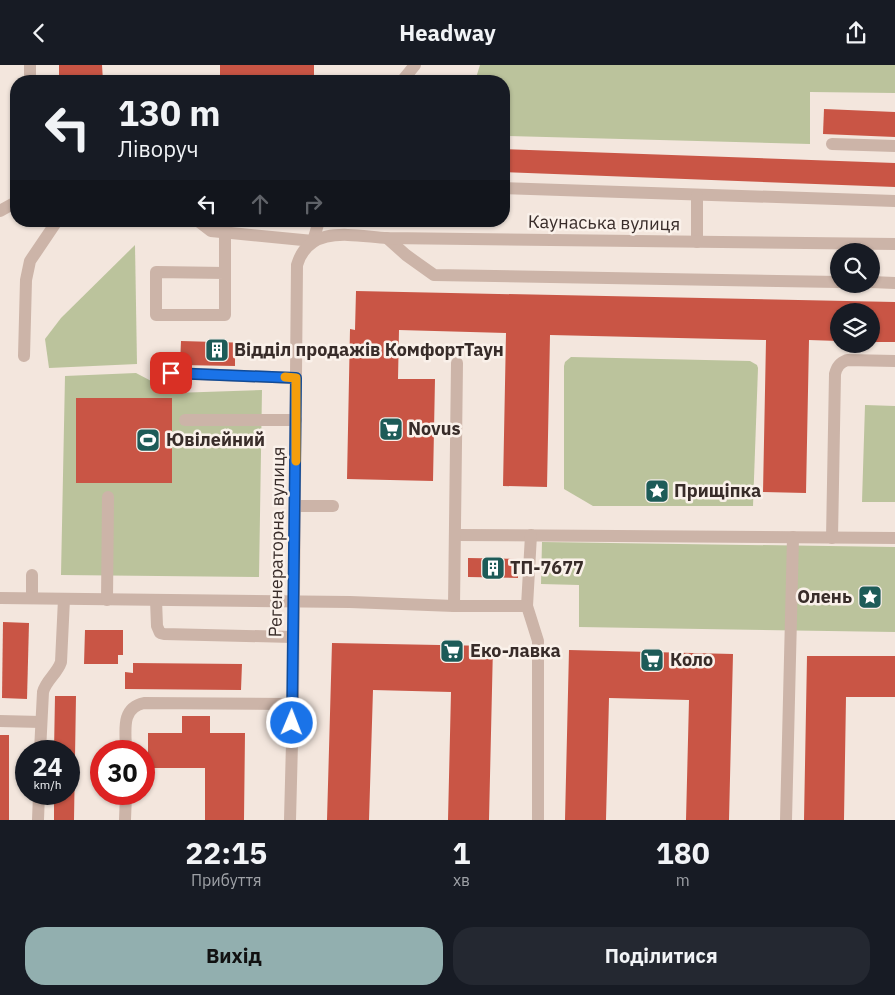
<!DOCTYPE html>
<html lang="uk">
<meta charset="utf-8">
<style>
body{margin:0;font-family:"IBM Plex Sans",sans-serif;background:#242831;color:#f1f3f6;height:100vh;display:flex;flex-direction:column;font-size:19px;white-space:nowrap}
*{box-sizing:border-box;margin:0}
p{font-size:16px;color:#9ea1a6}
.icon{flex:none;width:28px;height:28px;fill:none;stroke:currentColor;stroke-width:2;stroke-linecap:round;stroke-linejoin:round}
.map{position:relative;height:755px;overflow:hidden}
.details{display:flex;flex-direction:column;background:#171b24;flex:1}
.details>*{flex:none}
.top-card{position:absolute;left:10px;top:10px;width:500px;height:152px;border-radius:20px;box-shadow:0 1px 4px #0004;background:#171b24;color:#f1f3f6;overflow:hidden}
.buttons{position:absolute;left:830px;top:178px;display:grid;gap:10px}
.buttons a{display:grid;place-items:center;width:50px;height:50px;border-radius:50%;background:#171b24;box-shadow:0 1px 4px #0004;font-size:25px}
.speed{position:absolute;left:15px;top:675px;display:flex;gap:10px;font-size:25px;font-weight:700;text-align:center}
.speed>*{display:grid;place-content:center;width:65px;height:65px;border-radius:50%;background:#171b24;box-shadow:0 1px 4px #0004;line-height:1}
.speed small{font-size:12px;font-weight:400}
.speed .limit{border:8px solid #d22;background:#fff;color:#111}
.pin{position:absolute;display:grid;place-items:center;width:42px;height:42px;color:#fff;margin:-21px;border-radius:10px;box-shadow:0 2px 8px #0006}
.me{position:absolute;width:55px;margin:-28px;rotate:1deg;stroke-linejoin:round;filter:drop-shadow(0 0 4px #0008)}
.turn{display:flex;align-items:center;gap:18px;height:105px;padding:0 25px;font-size:22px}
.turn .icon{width:65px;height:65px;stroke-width:2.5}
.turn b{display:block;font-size:35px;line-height:42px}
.lanes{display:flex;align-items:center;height:48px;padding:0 25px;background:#0003;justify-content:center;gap:25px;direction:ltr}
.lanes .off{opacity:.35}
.eta{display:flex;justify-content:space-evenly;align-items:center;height:85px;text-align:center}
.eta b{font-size:30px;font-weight:700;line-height:35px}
.primary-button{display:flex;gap:10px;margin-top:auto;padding:10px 25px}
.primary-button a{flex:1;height:58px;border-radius:20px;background:#92afaf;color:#111;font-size:20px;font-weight:700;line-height:58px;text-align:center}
.primary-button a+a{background:#242831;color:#f1f3f6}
header{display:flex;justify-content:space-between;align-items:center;height:65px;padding:0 25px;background:#171b24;font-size:22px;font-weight:700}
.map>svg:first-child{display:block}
</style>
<header><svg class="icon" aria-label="back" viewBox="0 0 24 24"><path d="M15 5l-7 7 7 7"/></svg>Headway<svg class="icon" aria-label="share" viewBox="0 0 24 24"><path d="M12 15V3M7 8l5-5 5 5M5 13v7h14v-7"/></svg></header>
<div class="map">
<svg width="895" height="755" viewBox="0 0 895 755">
<rect width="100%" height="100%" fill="#f3e6dd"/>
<g fill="#bbc39c">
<polygon points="480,0 895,0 895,28 810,27 810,79 504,71 504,16 475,16"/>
<polygon points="135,180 137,299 49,303 45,274 61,253"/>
<polygon points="571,292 750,296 757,300 758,303 753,441 593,441 564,424 564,301 565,297"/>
<polygon points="136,308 174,328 262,325 259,512 61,510 65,311"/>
<polygon points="865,340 895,341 895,437 862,437"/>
<polygon points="542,477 895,482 895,567 579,562 579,520 541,519"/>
</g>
<g fill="#c95545">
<polygon points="59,0 102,0 103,16 59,16"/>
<rect x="220" y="0" width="94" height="16"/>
<polygon points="824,44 895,47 895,72 823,69"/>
<polygon points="504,84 895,98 895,122 504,107"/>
<polygon points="356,226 895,237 895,277 871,277 871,246 839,246 839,276 809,275 806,428 763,427 766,275 550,270 547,422 503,421 506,268 399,265 398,314 435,314 433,416 347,414 350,264 355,265"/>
<polygon points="181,276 250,278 257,293 235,293 235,301 180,300"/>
<rect x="76" y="333" width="96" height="85"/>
<polygon points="468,493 518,494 518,513 468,512"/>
<polygon points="3,557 29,558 27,634 2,633"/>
<polygon points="85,565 123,565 123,590 118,590 118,599 84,599"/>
<polygon points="332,578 493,581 489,755 448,755 451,627 373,625 369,755 327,755"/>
<polygon points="569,585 733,589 729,755 686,755 689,635 609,633 606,755 565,755"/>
<polygon points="807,591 895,591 895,632 846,632 844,755 804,755"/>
<polygon points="133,598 242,599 241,625 125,624 125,607 133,608"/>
<polygon points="55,631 76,631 74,755 54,755 54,729 69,729 69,686 54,686"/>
<polygon points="182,651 210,651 210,668 245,668 244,755 205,755 205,703 148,703 148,668 182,668"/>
<rect x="0" y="670" width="9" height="85"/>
</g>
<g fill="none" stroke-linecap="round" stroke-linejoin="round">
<g stroke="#ccb4a8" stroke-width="12">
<polyline points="30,1 30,16"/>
<polyline points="402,16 415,0"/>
<polyline points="832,79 895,81"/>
<polyline points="504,123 895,136"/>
<polyline points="0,146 16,137"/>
<polyline points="198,156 211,166 313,176"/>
<polyline points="225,166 225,208 156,207 156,250 225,250 225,208"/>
<polyline points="387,173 406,190 434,210 839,217"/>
<polyline points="313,176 319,156"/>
<polyline points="697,177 697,130"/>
<polyline points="871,217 895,218"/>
<polyline points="24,291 26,215 30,196 57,156"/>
<polyline points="171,308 296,313"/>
<polyline points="185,355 296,355"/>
<polyline points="295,441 333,441"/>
<polyline points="456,470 895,473"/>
<polyline points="531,470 527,541 538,576 538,755"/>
<path d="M832 473 835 309C837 301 840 298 847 295L895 296"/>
<polyline points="32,510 32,533"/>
<polyline points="0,533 350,537 454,541 527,541"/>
<polyline points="107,535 108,432"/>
<polyline points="156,535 157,561 160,568 164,569 293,572"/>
<polyline points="454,541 457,298"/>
<polyline points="0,656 41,657"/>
<path d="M40 686 43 627C46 615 57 609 61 597L64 534"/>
<path d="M126 686C126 667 120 643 144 638L293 639"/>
<polyline points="38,755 39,729"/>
<polyline points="125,755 126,729"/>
<path d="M290 755 293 639 297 200C309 159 353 171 387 173L895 179"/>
<polyline points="786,755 793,472"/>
</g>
</g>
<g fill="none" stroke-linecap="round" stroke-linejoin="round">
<g stroke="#114b97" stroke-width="12">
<polyline id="route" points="171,308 296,313 292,658"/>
</g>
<use href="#route" stroke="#1a73e8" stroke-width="9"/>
<polyline stroke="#f59e0b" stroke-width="9" points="285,312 296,313 296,396"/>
</g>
<defs>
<g id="building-square" transform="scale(1.25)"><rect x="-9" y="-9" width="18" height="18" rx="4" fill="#1d5b58" stroke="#faf1ea"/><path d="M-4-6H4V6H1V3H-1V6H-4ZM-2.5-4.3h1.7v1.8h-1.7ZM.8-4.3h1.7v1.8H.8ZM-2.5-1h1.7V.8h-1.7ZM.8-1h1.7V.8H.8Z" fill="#fff"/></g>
<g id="supermarket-square" transform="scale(1.25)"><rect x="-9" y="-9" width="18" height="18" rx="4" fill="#1d5b58" stroke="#faf1ea"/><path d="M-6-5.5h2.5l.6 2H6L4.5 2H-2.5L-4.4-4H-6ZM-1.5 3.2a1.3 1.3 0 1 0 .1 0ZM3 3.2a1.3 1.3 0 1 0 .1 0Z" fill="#fff"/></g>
<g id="stadium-square" transform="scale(1.25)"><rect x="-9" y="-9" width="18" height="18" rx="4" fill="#1d5b58" stroke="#faf1ea"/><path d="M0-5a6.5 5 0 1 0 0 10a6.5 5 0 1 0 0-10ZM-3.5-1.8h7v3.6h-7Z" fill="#fff"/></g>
<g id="sight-square" transform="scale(1.25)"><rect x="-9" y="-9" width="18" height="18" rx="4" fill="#1d5b58" stroke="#faf1ea"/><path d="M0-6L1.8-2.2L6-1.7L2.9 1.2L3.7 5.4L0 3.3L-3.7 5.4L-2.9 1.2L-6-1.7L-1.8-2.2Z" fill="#fff"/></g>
</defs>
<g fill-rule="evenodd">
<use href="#building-square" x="217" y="285"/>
<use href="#supermarket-square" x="391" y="364"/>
<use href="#stadium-square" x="148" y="375"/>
<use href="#sight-square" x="657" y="426"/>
<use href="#building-square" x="493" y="503"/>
<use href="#sight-square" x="870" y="532"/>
<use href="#supermarket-square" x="452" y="586"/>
<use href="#supermarket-square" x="652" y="595"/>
</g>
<g text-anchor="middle" stroke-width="5" stroke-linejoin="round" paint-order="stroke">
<g font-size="18" fill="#382c29" stroke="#faf1ea">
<text transform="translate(604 158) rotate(1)" y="6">Каунаська вулиця</text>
<text transform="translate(277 477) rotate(-89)" y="6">Регенераторна вулиця</text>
</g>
<g font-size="18" font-weight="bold" fill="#382c29" stroke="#faf1ea" text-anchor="start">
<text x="234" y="291">Відділ продажів КомфортТаун</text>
<text x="408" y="370">Novus</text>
<text x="166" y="381">Ювілейний</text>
<text x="674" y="432">Прищіпка</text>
<text x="510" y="509">ТП-7677</text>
<text x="852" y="538" text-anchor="end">Олень</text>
<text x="470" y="592">Еко-лавка</text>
<text x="670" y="601">Коло</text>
</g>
</g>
</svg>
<div class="buttons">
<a><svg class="icon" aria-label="search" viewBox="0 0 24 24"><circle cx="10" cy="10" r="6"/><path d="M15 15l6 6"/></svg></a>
<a><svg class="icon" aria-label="layers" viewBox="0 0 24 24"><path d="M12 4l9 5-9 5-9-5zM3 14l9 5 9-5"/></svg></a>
</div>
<div class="speed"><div>24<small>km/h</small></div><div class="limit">30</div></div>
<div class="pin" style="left:171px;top:308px;background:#d93025"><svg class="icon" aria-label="arrive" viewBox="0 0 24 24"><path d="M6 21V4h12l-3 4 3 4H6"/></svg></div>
<svg class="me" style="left:292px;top:658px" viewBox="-20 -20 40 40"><circle r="17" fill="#1a73e8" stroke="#fff" stroke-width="3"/><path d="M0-11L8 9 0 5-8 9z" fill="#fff"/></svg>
<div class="top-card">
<div class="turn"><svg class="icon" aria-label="left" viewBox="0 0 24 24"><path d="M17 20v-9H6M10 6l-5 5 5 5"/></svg><div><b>130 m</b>Ліворуч</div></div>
<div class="lanes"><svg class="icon" aria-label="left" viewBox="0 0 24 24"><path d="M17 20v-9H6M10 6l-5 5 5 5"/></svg><svg class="icon off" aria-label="ahead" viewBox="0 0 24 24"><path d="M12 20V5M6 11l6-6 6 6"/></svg><svg class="icon off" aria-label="right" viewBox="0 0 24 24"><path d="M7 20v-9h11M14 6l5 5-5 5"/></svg></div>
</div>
</div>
<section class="details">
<div class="eta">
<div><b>22:15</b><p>Прибуття</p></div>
<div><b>1</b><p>хв</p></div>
<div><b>180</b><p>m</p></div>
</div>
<div class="primary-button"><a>Вихід</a><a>Поділитися</a></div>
</section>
